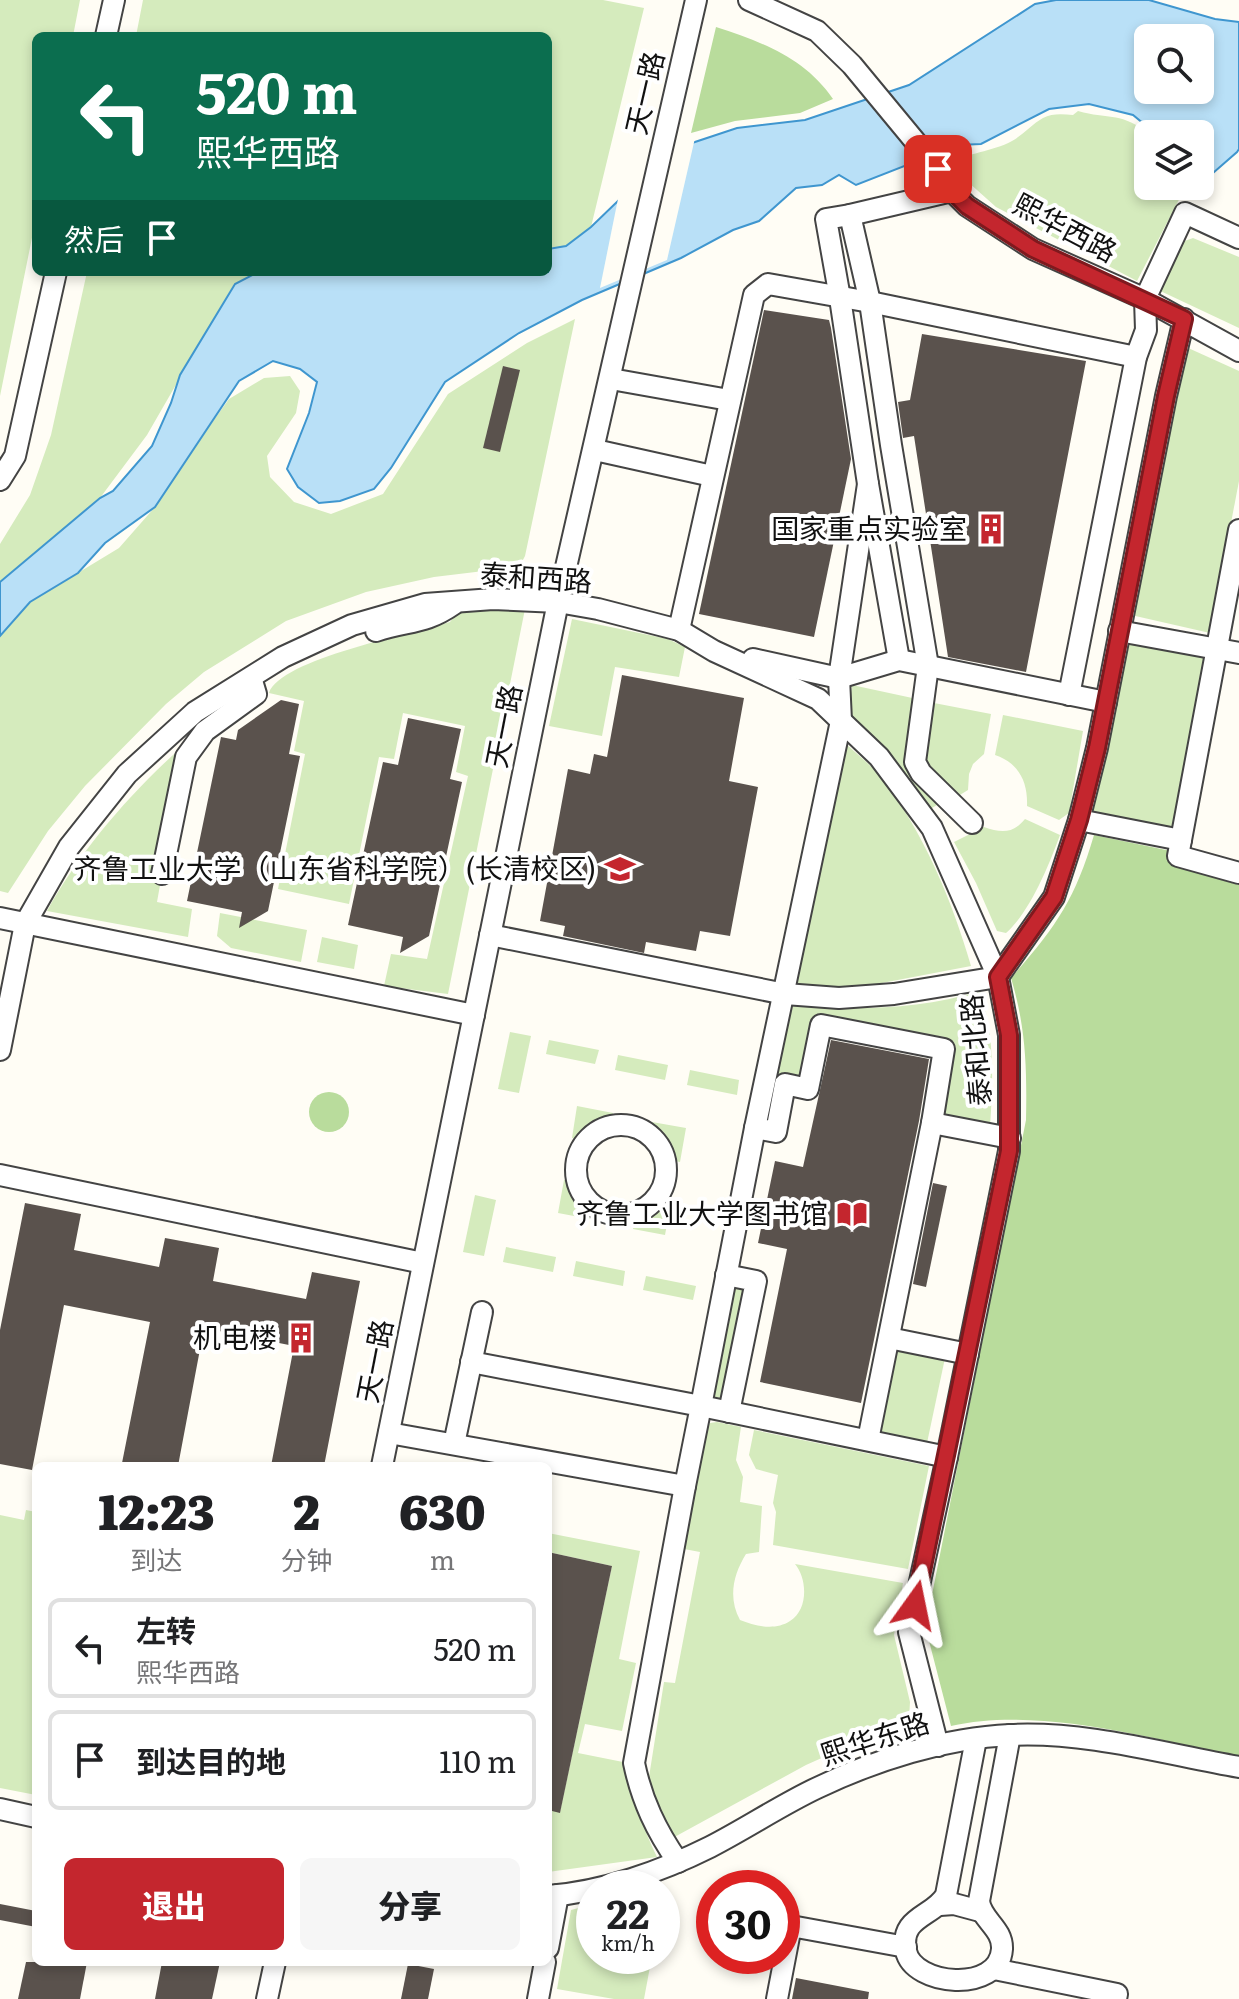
<!DOCTYPE html>
<html lang="zh">
<meta charset="utf-8">
<style>
body{margin:0;font-family:Literata,"Noto Sans SC",serif;background:#f6f6f6;color:#202124;height:100vh;display:flex;flex-direction:column;font-size:30px;white-space:nowrap}
*{box-sizing:border-box;margin:0}
p{font-size:26px;color:#757577}
.icon{flex:none;width:44px;height:44px;fill:none;stroke:currentColor;stroke-width:2;stroke-linecap:round;stroke-linejoin:round}
.map{position:relative;flex:1;overflow:hidden}
.details{position:absolute;left:32px;top:1462px;width:520px;height:504px;display:flex;flex-direction:column;background:#fff;border-radius:12px;box-shadow:0 4px 12px #0003}
.details>*{flex:none}
.top-card{position:absolute;left:32px;top:32px;width:520px;height:244px;border-radius:12px;box-shadow:0 4px 12px #0003;background:#0b6e4f;color:#fff;overflow:hidden}
.tools{position:absolute;left:1134px;top:24px;display:grid;gap:16px}
.tools a{display:grid;place-items:center;width:80px;height:80px;border-radius:12px;background:#fff;box-shadow:0 4px 12px #0003;font-size:40px}
.speed{position:absolute;left:576px;top:1870px;display:flex;gap:16px;font-size:40px;font-weight:700;text-align:center}
.speed>*{display:grid;place-content:center;width:104px;height:104px;border-radius:50%;background:#fff;box-shadow:0 4px 12px #0003;line-height:1}
.speed small{font-size:20px;font-weight:400}
.speed .limit{border:12px solid #d22;background:#fff;color:#111}
.pin{position:absolute;display:grid;place-items:center;width:68px;height:68px;color:#fff;margin:-34px;border-radius:16px;box-shadow:0 4px 12px #0006}
.me{position:absolute;width:88px;margin:-44px;rotate:12deg;stroke-linejoin:round;filter:drop-shadow(0 0 6px #0008)}
.turn{display:flex;align-items:center;gap:28px;height:168px;padding:0 32px;font-size:36px}
.turn .icon{width:104px;height:104px;stroke-width:2.5}
.turn b{display:block;font-size:56px;line-height:68px}
.then{display:flex;align-items:center;height:76px;padding:0 32px;background:#0003;gap:16px;font-size:30px}
.eta{display:flex;justify-content:space-evenly;align-items:center;height:136px;text-align:center}
.eta b{font-size:48px;font-weight:800;line-height:56px}
.cta{display:flex;gap:16px;margin-top:auto;padding:16px 32px}
.cta a{flex:1;height:92px;border-radius:12px;background:#c4262e;color:#fff;font-size:32px;font-weight:800;line-height:92px;text-align:center}
.cta a+a{background:#f6f6f6;color:#202124}
ul{padding:0;list-style:none}
li{display:flex;align-items:center;gap:24px;height:100px;margin:0 16px 12px;padding:0 16px;border:4px solid #e0e0e0;border-radius:12px}
li div{flex:1}
li b{display:block;font-size:30px}
li em{font-style:normal}
.map>svg:first-child{display:block}
</style>
<div class="map">
<svg width="1239" height="1999" viewBox="0 0 1239 1999">
<rect width="100%" height="100%" fill="#fffdf5"/>
<g fill="#d5ebbd">
<polygon points="0,0 80,0 73,36 36,36 36,218 0,396"/>
<polygon points="143,0 603,0 644,8 591,227 566,246 548,249 548,36 136,36"/>
<path d="M1078 111C1109 120 1116 111 1146 131L1148 186H1186L1137 281 996 207 949 165C967 152 992 152 1012 141 1023 135 1032 124 1043 118 1052 113 1063 114 1073 115Z"/>
<polygon points="1193,238 1239,257 1239,328 1154,288 1179,243"/>
<polygon points="87,272 258,272 234,284 147,435 100,498 0,582 0,544 30,495 51,435"/>
<polygon points="575,319 525,556 516,573 492,570 434,577 366,592 286,621 204,672 166,704 85,786 48,831 8,893 0,891 0,636 30,602 119,548 155,507 185,460 229,399 264,378 290,376 300,391 296,413 267,456 270,477 294,502 331,514 383,494 448,394 527,343"/>
<polygon points="1186,347 1239,371 1239,481 1210,633 1131,615"/>
<path d="M514 607 525 609 448 994 384 986 391 954 427 959 468 776 456 772 465 726 403 713 394 759 379 757 349 904 278 889 305 754 294 751 304 701 269 693C280 659 415 633 450 622L458 611Z"/>
<polygon points="572,619 668,639 685,647 679,677 615,667 602,736 549,726"/>
<polygon points="1124,642 1204,657 1173,827 1093,813"/>
<polygon points="852,685 917,699 908,756 942,802 927,811 848,715"/>
<polygon points="934,703 991,714 984,754 973,764 969,774 968,790 955,798 925,770 923,755"/>
<path d="M1003 715 1083 731 1069 813 1059 820 1027 806C1028 782 1019 763 995 755Z"/>
<path d="M217 717 183 757 157 902 192 909 188 937 47 911C88 837 151 770 217 717Z"/>
<path d="M845 743C857 754 871 765 881 777 923 831 952 900 971 966L861 987 795 985Z"/>
<path d="M1025 819 1060 835C1049 865 1030 912 1006 933L997 931 976 883 954 842 984 827C1001 833 1013 834 1025 819Z"/>
<polygon points="220,913 307,930 301,962 231,948 217,936"/>
<polygon points="322,937 358,945 354,969 317,962"/>
<path d="M980 991C995 1035 993 1082 990 1127L941 1117 950 1042 944 1037 835 1019 803 1084 783 1080 774 1120 768 1119 792 1006C856 1010 918 1010 980 991Z"/>
<polygon points="510,1032 531,1036 519,1093 498,1089"/>
<polygon points="549,1040 599,1050 595,1064 546,1054"/>
<polygon points="618,1055 668,1065 665,1080 615,1070"/>
<polygon points="690,1070 739,1080 737,1095 687,1085"/>
<polygon points="577,1106 613,1113 611,1121 595,1126 583,1140 572,1138"/>
<polygon points="652,1122 686,1128 680,1162 670,1160 661,1137 650,1131"/>
<polygon points="564,1180 572,1181 581,1202 591,1212 590,1219 558,1213"/>
<polygon points="475,1195 496,1200 484,1256 463,1252"/>
<polygon points="661,1201 671,1202 665,1235 633,1229 635,1220 653,1213"/>
<polygon points="506,1247 556,1257 553,1272 503,1262"/>
<polygon points="576,1261 625,1271 623,1286 573,1276"/>
<polygon points="646,1276 696,1286 693,1300 643,1290"/>
<polygon points="732,1284 747,1287 725,1399 710,1396"/>
<polygon points="895,1348 945,1358 927,1443 877,1433"/>
<path d="M717 1422 741 1427 736 1460 743 1477 740 1502 762 1506 759 1552 746 1554C733 1575 728 1598 740 1620 755 1626 775 1631 790 1621 809 1609 807 1578 795 1564L903 1583 894 1635 910 1702 909 1719 806 1765 669 1840 646 1796 664 1682 675 1683 700 1552 684 1549 706 1429 710 1423Z"/>
<polygon points="754,1430 929,1466 908,1569 773,1545 776,1512 773,1503 778,1475 756,1469 749,1455"/>
<polygon points="26,1510 36,1512 36,1795 0,1788 0,1515 24,1520"/>
<path d="M548 1533 640 1551 619 1659 636 1663 622 1731 585 1724 578 1753 628 1763C633 1798 642 1826 657 1857L548 1872V1810L560 1812 612 1566 548 1552Z"/>
<polygon points="594,1904 594,1956 652,1956 644,1999 614,1999 557,1989 571,1910"/>
</g>
<g fill="#b9dc9c">
<path d="M716 27C762 42 805 58 833 99L800 113 735 121 691 133Z"/>
<path d="M1094 835 1171 851 1170 865 1239 885V1756C1150 1739 1040 1706 951 1726L928 1637 929 1610 1026 1120C1027 1068 1026 1028 1011 978 1055 928 1075 900 1094 835Z"/>
<circle cx="329" cy="1112" r="20"/>
</g>
<path fill="#b9e0f7" stroke="#3f96cf" stroke-width="2" fill-rule="evenodd" d="M1056 0H1149L1215 19 1239 22V149L1237 152 1213 173 1200 172V134H1150V129L1133 115 1089 104 1049 109 981 144 958 145 856 185 839 175 822 185 796 188 759 221 733 230 681 258 582 300 519 333 445 382 391 468 374 489 340 501 319 503 298 487 287 469 309 413 317 382 300 369 273 361 239 381 155 507 105 543 78 573 30 602 0 636V582L100 498 113 491 152 446 171 403 180 375 235 284 258 272H548V249L566 246 591 227 621 198 686 145 737 128 805 120 909 85 1035 4ZM1148 38H1200V90H1148Z"/>
<polygon fill="#fffdf5" points="695,138 667,260 600,288 619,194 684,142"/>
<g fill="#5a524d">
<polygon points="764,310 829,320 831,328 851,459 814,637 699,614"/>
<polygon points="922,334 1086,361 1026,672 948,657 914,436 903,438 898,402 910,400"/>
<polygon points="503,366 520,370 500,452 483,448"/>
<polygon points="622,675 744,698 729,781 758,787 730,936 700,931 696,951 646,942 644,953 563,936 565,926 540,921 568,769 590,774 594,754 607,757"/>
<polygon points="281,700 299,704 289,754 300,756 268,911 239,928 242,912 187,901 221,737 236,740 238,730"/>
<polygon points="408,718 461,729 450,779 462,782 429,936 400,953 403,937 348,925 383,762 398,765"/>
<polygon points="831,1040 929,1059 919,1121 861,1403 760,1382 787,1249 758,1243 775,1161 803,1167"/>
<polygon points="933,1183 947,1186 926,1287 913,1284"/>
<polygon points="25,1203 81,1214 74,1250 159,1267 165,1238 219,1248 213,1281 306,1299 312,1272 360,1281 324,1466 271,1466 294,1346 204,1328 178,1466 122,1463 150,1322 64,1305 32,1470 0,1464 0,1330"/>
<polygon points="548,1552 612,1566 560,1813 548,1810"/>
<polygon points="0,1904 36,1911 36,1927 0,1920"/>
<polygon points="26,1962 87,1962 80,1999 18,1999"/>
<polygon points="162,1962 220,1962 212,1999 155,1999"/>
<polygon points="408,1964 434,1969 428,1999 401,1999"/>
<polygon points="796,1978 869,1992 868,1999 792,1999"/>
</g>
<g fill="none" stroke-linecap="round" stroke-linejoin="round">
<g stroke="#444" stroke-width="24">
<g id="minor">
<polyline points="749,0 817,31 852,65 938,169 952,191 967,206 1033,249 1145,299 1239,351"/>
<polyline points="106,36 114,0"/>
<polyline points="952,191 850,215 870,302 891,445 928,666 915,762 921,773 972,823"/>
<polyline points="850,215 826,219 840,298 868,484 899,660"/>
<polyline points="611,379 729,400"/>
<polyline points="595,450 712,476"/>
<polyline points="0,480 15,456 56,272"/>
<polyline points="868,484 839,678 841,721 755,1128 701,1406 947,1457"/>
<polyline points="1239,530 1178,856 1239,873"/>
<polyline points="679,630 754,295 768,284 870,302 1136,357"/>
<path d="M376 631C408 620 424 625 454 604"/>
<polyline points="1119,631 1239,653"/>
<polyline points="753,659 839,678 899,660 1106,702"/>
<polyline points="1069,695 1136,357 1146,330 1145,299 1185,213 1239,238"/>
<polyline points="1079,820 1181,840"/>
<polyline points="162,874 186,757 205,731 256,694 253,684"/>
<polyline points="0,918 474,1015"/>
<polyline points="490,935 785,994 839,998 894,994 998,977"/>
<polyline points="998,977 1054,897 1079,820 1097,748 1166,396 1184,319"/>
<polyline points="0,1050 25,924 69,847 127,774 195,712 283,657 352,625 425,604 493,599 558,602 598,609 679,630 714,651 818,699 879,757 932,828 998,977 1009,1035 1009,1151 947,1457 909,1632 938,1746"/>
<polyline points="932,1123 1010,1138"/>
<circle cx="621" cy="1170" r="45"/>
<polyline points="755,1128 776,1132 785,1084 808,1089 821,1025 944,1049 932,1123 868,1440"/>
<polyline points="0,1175 423,1263"/>
<polyline points="726,1275 756,1281 729,1412"/>
<polyline points="889,1338 968,1354"/>
<polyline points="471,1362 701,1406 685,1486"/>
<path d="M389 1433 685 1486 634 1763C642 1801 656 1830 678 1862"/>
<polyline points="454,1444 482,1312"/>
<polyline points="382,1466 558,602 696,0"/>
<path d="M976 1739 946 1895C934 1917 899 1916 906 1951 913 1986 999 1994 1002 1949 1003 1928 981 1920 979 1901L1010 1735"/>
<polyline points="0,1809 36,1817"/>
<path d="M548 1896C603 1892 662 1871 710 1847 747 1828 781 1805 817 1788 875 1760 945 1738 1010 1735 1086 1731 1165 1754 1239 1767"/>
<polyline points="940,1905 954,1904 980,1911"/>
<polyline points="548,1948 558,1895"/>
<polyline points="994,1969 1117,1994 1116,1999"/>
<polyline points="267,1999 275,1962"/>
<polyline points="538,1999 545,1962"/>
<polyline points="777,1999 791,1926 906,1947"/>
</g>
</g>
<use href="#minor" stroke="#fff" stroke-width="20"/>
</g>
<g fill="none" stroke-linecap="round" stroke-linejoin="round">
<g stroke="#7f191e" stroke-width="20">
<polyline id="route" points="915,1605 1009,1151 1009,1035 998,977 1054,897 1079,820 1097,748 1166,396 1184,319 1033,249 967,206 952,191 938,169"/>
</g>
<use href="#route" stroke="#c4262e" stroke-width="14"/>
</g>
<defs>
<g id="building-bare" transform="scale(2.4)"><path d="M-4-6H4V6H1V3H-1V6H-4ZM-2.5-4.3h1.7v1.8h-1.7ZM.8-4.3h1.7v1.8H.8ZM-2.5-1h1.7V.8h-1.7ZM.8-1h1.7V.8H.8Z" fill="#c4262e" stroke="#fff" stroke-width="2.5" paint-order="stroke"/></g>
<g id="university-bare" transform="scale(2.4)"><path d="M0-5L7-2L0 1L-7-2ZM-4 1L0 2.5L4 1V4Q0 6-4 4Z" fill="#c4262e" stroke="#fff" stroke-width="2.5" paint-order="stroke"/></g>
<g id="library-bare" transform="scale(2.4)"><path d="M-6-4Q-3-5.5-.7-3.5V5Q-3 3-6 4ZM6-4Q3-5.5 .7-3.5V5Q3 3 6 4Z" fill="#c4262e" stroke="#fff" stroke-width="2.5" paint-order="stroke"/></g>
</defs>
<g fill-rule="evenodd">
<use href="#building-bare" x="991" y="529"/>
<use href="#university-bare" x="620" y="869"/>
<use href="#library-bare" x="852" y="1214"/>
<use href="#building-bare" x="301" y="1338"/>
</g>
<g text-anchor="middle" stroke-width="8" stroke-linejoin="round" paint-order="stroke">
<g font-size="28" fill="#111" stroke="#fff">
<text transform="translate(645 93) rotate(-77)" y="10">天一路</text>
<text transform="translate(1065 228) rotate(28)" y="10">熙华西路</text>
<text transform="translate(536 578) rotate(4)" y="10">泰和西路</text>
<text transform="translate(504 726) rotate(-79)" y="10">天一路</text>
<text transform="translate(976 1050) rotate(-95)" y="10">泰和北路</text>
<text transform="translate(375 1361) rotate(-79)" y="10">天一路</text>
<text transform="translate(875 1739) rotate(-18)" y="10">熙华东路</text>
</g>
<g font-size="28" fill="#111" stroke="#fff" text-anchor="end">
<text x="967" y="539">国家重点实验室</text>
<text x="596" y="879">齐鲁工业大学（山东省科学院）(长清校区)</text>
<text x="828" y="1224">齐鲁工业大学图书馆</text>
<text x="277" y="1348">机电楼</text>
</g>
</g>
</svg>
<div class="tools">
<a><svg class="icon" aria-label="search" viewBox="0 0 24 24"><circle cx="10" cy="10" r="6"/><path d="M15 15l6 6"/></svg></a>
<a><svg class="icon" aria-label="layers" viewBox="0 0 24 24"><path d="M12 4l9 5-9 5-9-5zM3 14l9 5 9-5"/></svg></a>
</div>
<div class="speed"><div>22<small>km/h</small></div><div class="limit">30</div></div>
<div class="pin" style="left:938px;top:169px;background:#d93025"><svg class="icon" aria-label="arrive" viewBox="0 0 24 24"><path d="M6 21V4h12l-3 4 3 4H6"/></svg></div>
<svg class="me" style="left:915px;top:1605px" viewBox="-20 -20 40 40"><path d="M0-17L14 15 0 8-14 15z" fill="#c4262e" stroke="#fff" stroke-width="4"/></svg>
<div class="top-card">
<div class="turn"><svg class="icon" aria-label="left" viewBox="0 0 24 24"><path d="M17 20v-9H6M10 6l-5 5 5 5"/></svg><div><b>520 m</b>熙华西路</div></div>
<div class="then">然后<svg class="icon" aria-label="arrive" viewBox="0 0 24 24"><path d="M6 21V4h12l-3 4 3 4H6"/></svg></div>
</div>
<section class="details">
<div class="eta">
<div><b>12:23</b><p>到达</p></div>
<div><b>2</b><p>分钟</p></div>
<div><b>630</b><p>m</p></div>
</div>
<ul>
<li><svg class="icon" aria-label="left" viewBox="0 0 24 24"><path d="M17 20v-9H6M10 6l-5 5 5 5"/></svg><div><b>左转</b><p>熙华西路</p></div><em>520 m</em></li>
<li><svg class="icon" aria-label="arrive" viewBox="0 0 24 24"><path d="M6 21V4h12l-3 4 3 4H6"/></svg><div><b>到达目的地</b></div><em>110 m</em></li>
</ul>
<div class="cta"><a>退出</a><a>分享</a></div>
</section>
</div>
